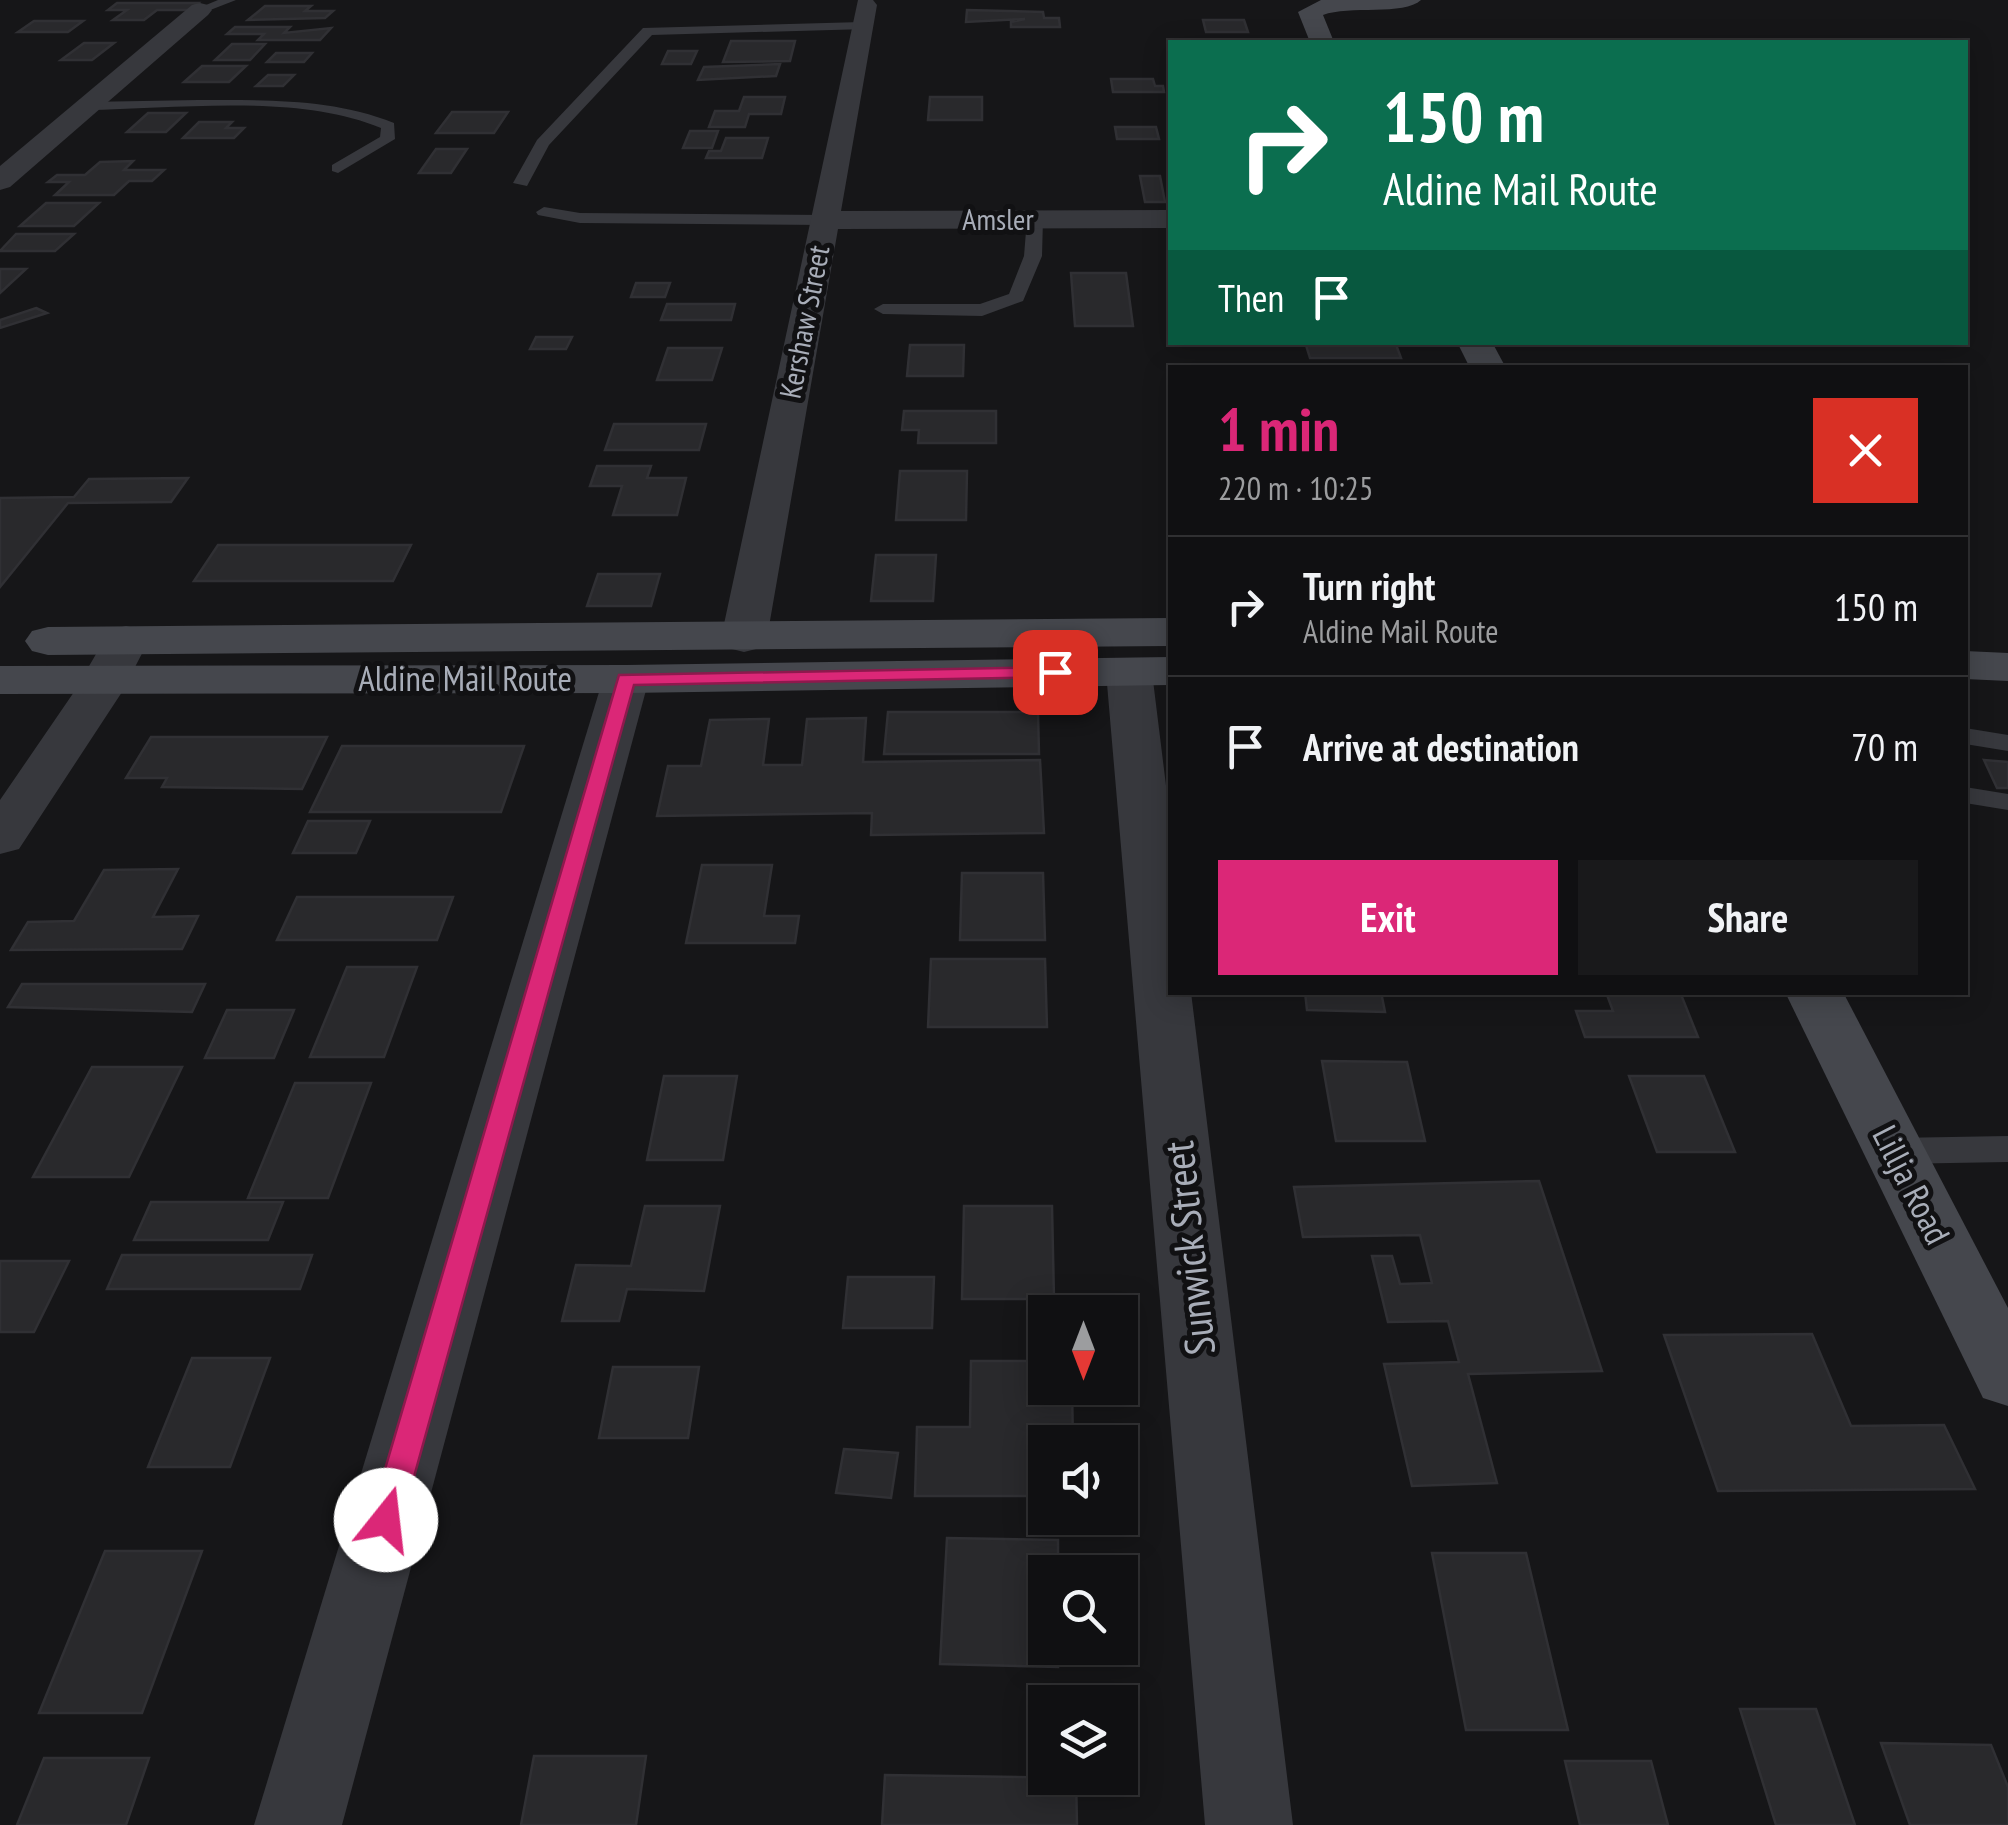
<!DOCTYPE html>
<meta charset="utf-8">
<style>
body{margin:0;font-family:"PT Sans Narrow",sans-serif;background:#19191b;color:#f1f3f6;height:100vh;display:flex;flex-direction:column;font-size:38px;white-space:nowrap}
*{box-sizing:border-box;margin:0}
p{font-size:32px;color:#9c9d9f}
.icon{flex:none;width:55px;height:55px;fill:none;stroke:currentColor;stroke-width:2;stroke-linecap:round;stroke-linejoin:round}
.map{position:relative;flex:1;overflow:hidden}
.details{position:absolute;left:1168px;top:365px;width:800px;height:630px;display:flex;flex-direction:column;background:#101012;border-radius:0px;box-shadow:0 5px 25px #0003,0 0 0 2px #303032}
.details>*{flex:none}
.guide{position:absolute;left:1168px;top:40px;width:800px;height:305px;border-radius:0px;box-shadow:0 5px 25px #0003,0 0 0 2px #303032;background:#0b6e4f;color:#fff;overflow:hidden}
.needle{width:65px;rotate:180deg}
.fabs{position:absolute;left:1028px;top:1295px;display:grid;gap:20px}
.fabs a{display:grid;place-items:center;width:110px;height:110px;border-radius:0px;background:#101012;box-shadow:0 5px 25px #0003,0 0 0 2px #303032;font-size:50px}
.pin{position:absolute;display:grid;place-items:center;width:85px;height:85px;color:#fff;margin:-42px;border-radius:20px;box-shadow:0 5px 15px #0006}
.me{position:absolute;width:110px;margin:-55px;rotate:16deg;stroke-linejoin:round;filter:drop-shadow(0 0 8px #0008)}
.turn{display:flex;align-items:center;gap:35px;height:210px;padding:0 50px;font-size:45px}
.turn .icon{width:130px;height:130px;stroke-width:2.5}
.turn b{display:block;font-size:70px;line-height:85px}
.then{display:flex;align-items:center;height:95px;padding:0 50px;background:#0003;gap:20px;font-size:38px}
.round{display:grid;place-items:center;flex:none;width:105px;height:105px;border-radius:0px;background:#19191b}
.headline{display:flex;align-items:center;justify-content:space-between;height:170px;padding:0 50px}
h1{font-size:60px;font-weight:700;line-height:75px;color:#db2777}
.button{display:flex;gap:20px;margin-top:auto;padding:20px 50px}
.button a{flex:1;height:115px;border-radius:0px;background:#db2777;color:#fff;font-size:40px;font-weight:700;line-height:115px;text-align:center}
.button a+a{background:#19191b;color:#f1f3f6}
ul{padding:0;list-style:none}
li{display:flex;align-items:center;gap:30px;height:140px;padding:0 50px;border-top:2px solid #303032}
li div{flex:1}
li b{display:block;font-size:38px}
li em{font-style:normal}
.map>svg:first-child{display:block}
</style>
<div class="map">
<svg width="2008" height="1825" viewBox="0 0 2008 1825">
<rect width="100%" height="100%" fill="#161618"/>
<g fill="#29292c" stroke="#303034" stroke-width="2.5">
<polygon points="117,3 198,3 189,10 157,10 144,20 113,20 127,10 108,10"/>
<polygon points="265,6 311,6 305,11 333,11 325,18 248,20"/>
<polygon points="967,10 1043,12 1044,18 1059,18 1060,27 1011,27 1011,22 1025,19 966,22"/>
<polygon points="1203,20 1244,20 1248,32 1206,32"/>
<polygon points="34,21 83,21 68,32 18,32"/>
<polygon points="235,27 290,27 284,33 331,28 320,40 258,40 264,34 227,34"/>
<polygon points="731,41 795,41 790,61 723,62"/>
<polygon points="84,43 114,43 92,60 61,60"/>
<polygon points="232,44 265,44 250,60 215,60"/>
<polygon points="668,51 697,51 691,64 662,64"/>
<polygon points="276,53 312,53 304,62 267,62"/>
<polygon points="780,64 776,76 698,80 704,67"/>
<polygon points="202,66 246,66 229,82 184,82"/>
<polygon points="268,75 294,75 283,86 256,86"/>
<polygon points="1111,79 1153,79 1155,86 1163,86 1164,92 1113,92"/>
<polygon points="744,97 785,97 781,114 749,114 745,127 709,127 715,111 739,111"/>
<polygon points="930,97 982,97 982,120 928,120"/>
<polygon points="452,112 508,112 494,133 436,133"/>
<polygon points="148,113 186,113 166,132 127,132"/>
<polygon points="199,122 232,122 226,128 244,128 234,138 183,138"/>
<polygon points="1115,127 1156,127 1159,139 1117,139"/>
<polygon points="690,131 718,131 712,148 683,148"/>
<polygon points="726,138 768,138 762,158 706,158 709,151 721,151"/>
<polygon points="436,149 467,149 451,173 419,173"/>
<polygon points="133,161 124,170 164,170 152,181 129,181 114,195 55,195 69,182 48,182 57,175 85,175 100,162"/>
<polygon points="1140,176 1160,176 1165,202 1145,202"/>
<polygon points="46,203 99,203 74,226 20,226"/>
<polygon points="16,234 74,234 55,251 0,251"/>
<polygon points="0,269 26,269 0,293"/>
<polygon points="1071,273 1126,273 1133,326 1075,326"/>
<polygon points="636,283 670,283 665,297 631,297"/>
<polygon points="667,304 735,304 731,320 661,320"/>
<polygon points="36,308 47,313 0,328 0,320"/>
<polygon points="536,337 572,337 566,349 530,349"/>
<polygon points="1305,342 1395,342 1401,358 1310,358"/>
<polygon points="910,345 964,345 963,376 907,376"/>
<polygon points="668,348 722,348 712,380 657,380"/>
<polygon points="904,411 996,411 996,443 918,443 919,430 902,430"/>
<polygon points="614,424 706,424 699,450 605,450"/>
<polygon points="597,466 651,466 647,478 686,478 677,515 613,515 622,486 590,486"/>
<polygon points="900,471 967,471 966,520 896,520"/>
<polygon points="188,478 171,502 68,503 0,587 0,498 74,497 89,479"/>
<polygon points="218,545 411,545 393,581 194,581"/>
<polygon points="876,555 936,555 933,601 871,601"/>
<polygon points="598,574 660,574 651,606 587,606"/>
<polygon points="888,712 1038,712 1039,754 884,754"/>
<polygon points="866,718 863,762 1040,760 1044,833 871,835 872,813 657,816 668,766 701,766 710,720 769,719 763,765 802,765 807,719"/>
<polygon points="151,737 327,737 302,789 162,787 167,778 126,778"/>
<polygon points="342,746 524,746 501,812 310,812"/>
<polygon points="1984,760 2008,762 2008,788 1997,788"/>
<polygon points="308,821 370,821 356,853 293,853"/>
<polygon points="702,865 772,865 764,916 799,916 795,943 686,943"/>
<polygon points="178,869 153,917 198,916 182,949 11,950 28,922 74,921 104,870"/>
<polygon points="962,873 1043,873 1045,940 960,940"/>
<polygon points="297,897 453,897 437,940 277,940"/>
<polygon points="931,959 1045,959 1047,1027 928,1027"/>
<polygon points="347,967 417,967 384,1057 310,1057"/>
<polygon points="22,984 205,984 192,1012 8,1007"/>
<polygon points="1305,992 1381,992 1385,1012 1307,1010"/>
<polygon points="1606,992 1680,992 1698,1037 1585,1037 1576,1011 1613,1011"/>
<polygon points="227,1010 294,1010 274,1058 205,1058"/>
<polygon points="1322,1061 1407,1062 1425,1141 1336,1141"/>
<polygon points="92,1067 182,1067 129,1177 33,1177"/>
<polygon points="664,1076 737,1076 723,1160 647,1160"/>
<polygon points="1629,1076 1704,1076 1735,1152 1657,1152"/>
<polygon points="295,1083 371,1083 328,1198 248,1198"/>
<polygon points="1539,1181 1602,1371 1468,1374 1497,1483 1412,1486 1384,1364 1459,1362 1448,1321 1388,1322 1372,1256 1392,1256 1400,1284 1432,1283 1420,1235 1303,1237 1294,1187"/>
<polygon points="151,1202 283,1202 268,1240 134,1240"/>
<polygon points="645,1206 720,1206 704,1291 627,1289 619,1321 562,1321 576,1265 631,1266"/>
<polygon points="964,1206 1052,1206 1054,1299 962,1299"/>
<polygon points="122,1255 312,1255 300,1289 107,1289"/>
<polygon points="0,1261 69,1261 34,1332 0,1332"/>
<polygon points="848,1277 934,1277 932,1328 843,1328"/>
<polygon points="1812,1334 1851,1426 1944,1425 1975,1489 1718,1491 1664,1335"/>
<polygon points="192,1358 270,1358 230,1467 148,1467"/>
<polygon points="971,1361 1045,1361 1045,1388 1072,1388 1073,1442 1035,1442 1035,1496 915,1496 917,1427 970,1427"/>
<polygon points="613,1367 699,1367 688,1438 599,1438"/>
<polygon points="844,1449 898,1453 891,1498 836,1493"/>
<polygon points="947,1538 1058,1540 1058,1572 1045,1572 1045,1648 1058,1648 1058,1667 940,1664"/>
<polygon points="105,1551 202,1551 142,1713 39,1713"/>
<polygon points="1432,1553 1526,1553 1568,1730 1466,1730"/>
<polygon points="1740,1709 1816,1709 1855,1825 1776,1825"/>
<polygon points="1881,1743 1991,1745 2008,1787 2008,1825 1910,1825"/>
<polygon points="534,1756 646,1756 636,1825 521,1825"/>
<polygon points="44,1758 149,1758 126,1825 17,1825"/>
<polygon points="1565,1761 1651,1761 1668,1825 1580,1825"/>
<polygon points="885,1775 1076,1778 1077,1825 882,1825"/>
</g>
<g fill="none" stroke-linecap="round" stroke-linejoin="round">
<g fill="#37383d" fill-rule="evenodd">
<polygon points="218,0 236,0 200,14 194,10"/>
<polygon points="862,22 867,23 867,29 652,35 549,145 527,186 513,183 537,140 643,28"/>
<path d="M198 100C264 100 332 98 394 123L395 139 338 173 332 171V165L380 137 381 128C297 93 176 109 86 110L79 106 86 102Z"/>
<polygon points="544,207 580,213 825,215 833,220 825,225 580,223 538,215 536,212"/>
<polygon points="1035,214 1043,219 1042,256 1023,301 982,316 883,314 874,309 883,304 980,304 1009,294 1024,256 1027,219"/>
<polygon points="1965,728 2008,735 2008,751 1965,744"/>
<polygon points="1965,787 2008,794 2008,810 1965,803"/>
<polygon points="2008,1136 2008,1162 1894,1164 1882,1160 1877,1151 1882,1142 1894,1138"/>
</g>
<g fill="#37383d" fill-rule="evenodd">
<polygon points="858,0 873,0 877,5 841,211 1170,210 1170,228 838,229 767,638 760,648 744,652 728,648 721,638"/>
<polygon points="200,3 208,5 212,10 208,15 10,187 0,190 0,166 192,5"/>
<polygon points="126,626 142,630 149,640 122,692 19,849 0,854 0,800 74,692 110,630"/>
<polygon points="1129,658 1145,662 1152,672 1170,818 1170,992 1191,992 1293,1825 1205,1825 1106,672 1113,662"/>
<polygon points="626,665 643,669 649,679 342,1825 254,1825 603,679 609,669"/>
</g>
<g fill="#45474d" fill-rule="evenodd">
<path d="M1321 0H1421C1404 16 1349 5 1323 15L1334 42H1310L1298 12Z"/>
<polygon points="1457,342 1492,342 1506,368 1470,368"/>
<polygon points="1170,618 1170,646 48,655 32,651 25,641 32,631 48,627"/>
<polygon points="1965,651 2008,653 2008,681 1965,679"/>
<polygon points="1170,657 1170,685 626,693 0,694 0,666 626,665"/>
<polygon points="1785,992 1843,992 2008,1308 2008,1406 1983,1398"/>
</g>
</g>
<polygon fill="#db2777" stroke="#8e194d" stroke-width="2.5" points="1055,667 1062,668 1062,677 634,685 402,1520 397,1529 386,1533 375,1529 370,1520 619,675"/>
<g text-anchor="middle" stroke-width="10" stroke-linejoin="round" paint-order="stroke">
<g font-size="30" fill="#a8adb8" stroke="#111113">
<text x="998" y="230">Amsler</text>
<text transform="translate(805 322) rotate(-79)" y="10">Kershaw Street</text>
</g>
<g font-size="35" fill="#a8adb8" stroke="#111113">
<text x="465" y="691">Aldine Mail Route</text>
<text transform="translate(1911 1185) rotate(63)" y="12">Lillja Road</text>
</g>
<g font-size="42" fill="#a8adb8" stroke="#111113">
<text transform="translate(1189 1248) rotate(-96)" y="15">Sunwick Street</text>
</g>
</g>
</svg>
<div class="fabs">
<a><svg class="needle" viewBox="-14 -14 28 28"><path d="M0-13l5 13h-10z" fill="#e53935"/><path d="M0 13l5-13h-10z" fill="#9c9d9f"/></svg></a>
<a><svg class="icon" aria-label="sound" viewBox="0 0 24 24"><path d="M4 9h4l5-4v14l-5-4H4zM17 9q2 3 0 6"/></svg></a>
<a><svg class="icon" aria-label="search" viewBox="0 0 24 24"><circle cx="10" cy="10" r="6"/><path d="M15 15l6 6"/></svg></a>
<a><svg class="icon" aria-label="layers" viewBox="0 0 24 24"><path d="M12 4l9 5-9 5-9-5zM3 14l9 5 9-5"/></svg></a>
</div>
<div class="pin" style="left:1055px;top:672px;background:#d93025"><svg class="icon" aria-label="arrive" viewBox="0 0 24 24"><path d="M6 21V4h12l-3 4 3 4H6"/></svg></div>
<svg class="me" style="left:386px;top:1520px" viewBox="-20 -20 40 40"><circle r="19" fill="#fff"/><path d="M0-13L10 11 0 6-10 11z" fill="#db2777"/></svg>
<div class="guide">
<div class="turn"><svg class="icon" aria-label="right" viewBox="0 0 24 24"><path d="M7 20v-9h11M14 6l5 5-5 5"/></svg><div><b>150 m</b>Aldine Mail Route</div></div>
<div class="then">Then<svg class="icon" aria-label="arrive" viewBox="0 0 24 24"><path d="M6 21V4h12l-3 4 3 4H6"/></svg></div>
</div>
<section class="details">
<div class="headline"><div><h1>1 min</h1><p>220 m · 10:25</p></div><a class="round" style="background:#d93025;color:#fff"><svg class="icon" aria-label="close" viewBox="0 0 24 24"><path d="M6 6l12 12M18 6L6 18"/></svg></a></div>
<ul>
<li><svg class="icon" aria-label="right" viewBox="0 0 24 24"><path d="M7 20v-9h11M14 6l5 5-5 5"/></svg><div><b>Turn right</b><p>Aldine Mail Route</p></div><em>150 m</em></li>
<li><svg class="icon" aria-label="arrive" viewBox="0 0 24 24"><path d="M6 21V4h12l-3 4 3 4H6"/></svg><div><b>Arrive at destination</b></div><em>70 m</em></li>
</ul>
<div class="button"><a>Exit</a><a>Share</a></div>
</section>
</div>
